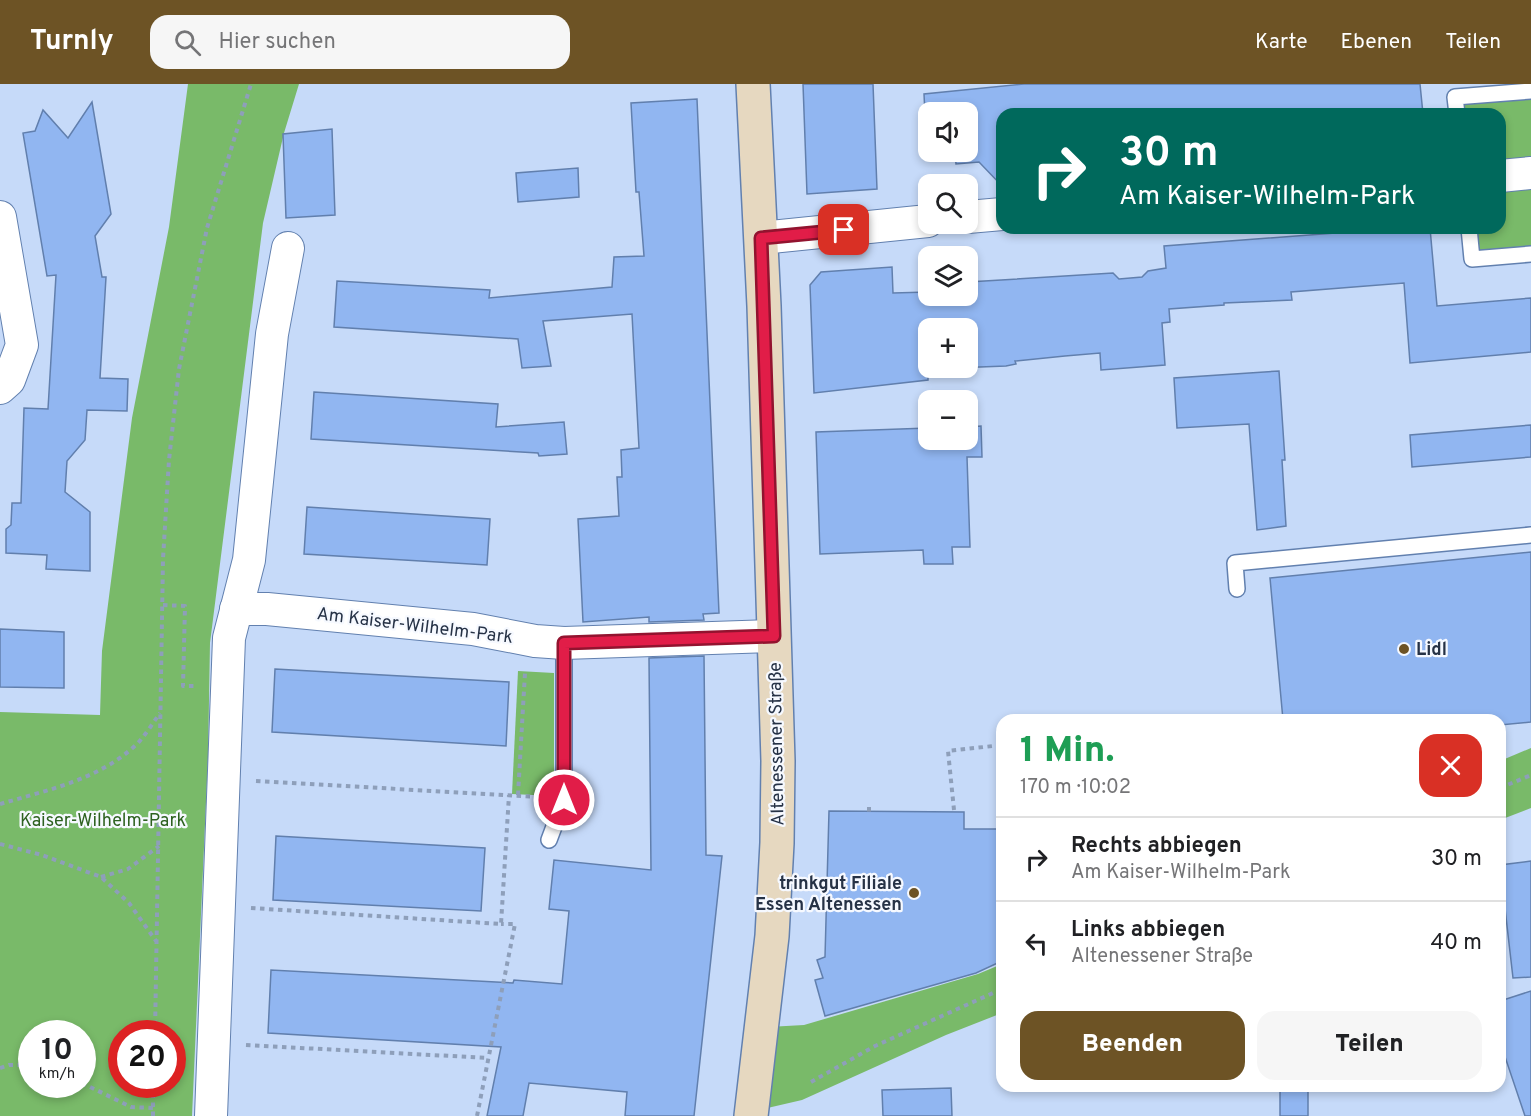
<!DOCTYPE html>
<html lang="de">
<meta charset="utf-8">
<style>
body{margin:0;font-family:Overpass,sans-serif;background:#f6f6f6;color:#202124;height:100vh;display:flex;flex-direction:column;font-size:22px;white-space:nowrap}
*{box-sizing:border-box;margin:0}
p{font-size:20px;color:#757577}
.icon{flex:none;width:33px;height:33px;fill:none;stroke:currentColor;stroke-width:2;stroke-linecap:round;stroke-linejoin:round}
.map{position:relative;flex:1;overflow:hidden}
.side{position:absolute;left:996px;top:630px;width:510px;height:378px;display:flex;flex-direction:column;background:#fff;border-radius:18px;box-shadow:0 3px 9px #0003}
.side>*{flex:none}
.hud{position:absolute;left:996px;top:24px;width:510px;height:126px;border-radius:18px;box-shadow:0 3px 9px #0003;background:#00695c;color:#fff;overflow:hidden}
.fabs{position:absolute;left:918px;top:18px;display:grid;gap:12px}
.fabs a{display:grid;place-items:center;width:60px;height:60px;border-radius:12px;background:#fff;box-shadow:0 3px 9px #0003;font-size:30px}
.speed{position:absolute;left:18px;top:936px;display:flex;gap:12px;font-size:30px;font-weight:700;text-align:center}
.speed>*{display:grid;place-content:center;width:78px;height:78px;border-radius:50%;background:#fff;box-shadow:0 3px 9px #0003;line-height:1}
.speed small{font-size:15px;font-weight:400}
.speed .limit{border:9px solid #d22;background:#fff;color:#111}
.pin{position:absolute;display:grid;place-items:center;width:51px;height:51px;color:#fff;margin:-26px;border-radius:12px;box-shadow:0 3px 9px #0006}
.me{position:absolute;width:66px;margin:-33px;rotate:0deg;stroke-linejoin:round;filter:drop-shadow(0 0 4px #0008)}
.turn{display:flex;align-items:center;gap:21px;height:126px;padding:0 24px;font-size:27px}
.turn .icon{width:78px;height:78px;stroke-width:2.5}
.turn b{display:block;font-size:42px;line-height:51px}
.round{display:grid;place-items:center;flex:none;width:63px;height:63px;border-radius:18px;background:#f6f6f6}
.summary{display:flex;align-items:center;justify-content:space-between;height:102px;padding:0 24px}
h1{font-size:36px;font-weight:800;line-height:45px;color:#1e9e55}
.button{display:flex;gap:12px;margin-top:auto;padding:12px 24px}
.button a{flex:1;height:69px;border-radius:18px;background:#6d5325;color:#fff;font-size:24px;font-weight:800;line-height:69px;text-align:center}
.button a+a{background:#f6f6f6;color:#202124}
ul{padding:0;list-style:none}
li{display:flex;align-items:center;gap:18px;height:84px;padding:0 24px;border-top:2px solid #e0e0e0}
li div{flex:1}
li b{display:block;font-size:22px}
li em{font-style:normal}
header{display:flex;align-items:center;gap:36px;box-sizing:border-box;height:84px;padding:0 30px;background:#6d5325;color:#fff}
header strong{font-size:28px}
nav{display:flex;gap:33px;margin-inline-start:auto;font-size:21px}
.search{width:420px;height:54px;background:#f6f6f6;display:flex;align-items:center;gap:15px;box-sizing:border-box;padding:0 21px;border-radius:18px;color:#757577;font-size:22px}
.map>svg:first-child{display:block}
</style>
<header>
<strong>Turnly</strong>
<div class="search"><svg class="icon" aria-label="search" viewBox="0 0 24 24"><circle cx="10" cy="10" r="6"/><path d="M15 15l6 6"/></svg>Hier suchen</div>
<nav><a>Karte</a><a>Ebenen</a><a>Teilen</a></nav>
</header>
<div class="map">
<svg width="1531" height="1032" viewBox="0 0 1531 1032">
<rect width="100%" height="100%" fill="#c6daf9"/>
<g fill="#79ba69" fill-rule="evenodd">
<path d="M188 0H299L284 49 263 139 210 559 208 673 192 1032H0V628L100 631 102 567 132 334 169 143ZM32 950H82V1000H32ZM122 950H172V1000H122Z"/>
<polygon points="1531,11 1531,83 1500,87 1500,30 1463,30 1461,18"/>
<polygon points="1531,97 1531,165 1479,169 1477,144 1500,144 1500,99"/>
<polygon points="518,587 554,589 554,712 512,710"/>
<polygon points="1531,664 1531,724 1500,736 1500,677"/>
<polygon points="1002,880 1002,929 946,951 802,1016 759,1026 768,943 804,941 978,890"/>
</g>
<g fill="#91b6f1" stroke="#617fad" stroke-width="1.5" fill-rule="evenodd">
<polygon points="803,0 873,0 877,105 807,110"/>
<polygon points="1024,0 1420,0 1423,30 1002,30 1002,102 979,78 956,80 955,68 968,68 968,28 925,30 924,10"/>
<polygon points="697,15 719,529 703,530 704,536 649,538 649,533 583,538 578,435 619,432 617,393 622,393 621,366 639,364 632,230 543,237 551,282 522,284 518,255 334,243 337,197 490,206 489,214 612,203 614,173 644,172 639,108 636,108 631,19"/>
<polygon points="92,18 111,130 95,152 102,193 106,193 100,294 128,295 127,327 87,326 85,356 67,377 65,408 90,428 90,487 46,485 47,471 6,469 6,445 11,441 12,419 21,419 24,324 48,325 56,191 47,192 23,49 35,47 43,26 68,54"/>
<polygon points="332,45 335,131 286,134 283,50"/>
<polygon points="578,84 579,113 518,118 516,89"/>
<path d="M1401 144H1430L1437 222 1531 214V268L1410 279 1404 199 1291 208 1292 216 1224 219V221L1169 225 1170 238 1162 239 1165 281 1101 286 1100 269 1065 272 1015 277 1016 280 1006 282 928 285V296L814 309 810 201 821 188 892 183 893 209 928 208V212H968V198L1113 189 1119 195 1142 193 1148 187 1166 184 1164 162ZM928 244H968V284H928Z"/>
<polygon points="1279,287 1285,376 1282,376 1286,442 1257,446 1249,340 1177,344 1174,294"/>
<polygon points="314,308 498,320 496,343 564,338 567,370 539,372 538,369 311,355"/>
<polygon points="1531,341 1531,373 1412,383 1410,351"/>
<polygon points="981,342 982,373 967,373 970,463 952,463 953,480 924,480 923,466 820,470 816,348 928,344 928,356 968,356 968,343"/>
<polygon points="307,423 490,435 487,481 304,470"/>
<polygon points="1531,468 1531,638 1500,641 1500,636 1283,636 1270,494"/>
<polygon points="0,545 64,548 64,604 0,603"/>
<polygon points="704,572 706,771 722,772 694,1032 625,1032 627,1008 529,999 523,1032 487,1032 501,963 268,949 271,886 513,899 514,896 562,900 569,827 549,825 554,776 651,786 649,574"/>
<polygon points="275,585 509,598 506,662 272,648"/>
<polygon points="829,727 964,728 964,745 1002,745 1002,877 976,889 825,932 815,896 823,894 817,876 825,873"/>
<polygon points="276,752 485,764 481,827 273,816"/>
<polygon points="1531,777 1531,893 1513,894 1500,781"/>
<polygon points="1531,907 1531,1032 1525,1032 1500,958 1500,917"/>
<rect x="1280" y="1002" width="28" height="30"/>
<polygon points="951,1004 952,1032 883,1032 882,1006"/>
</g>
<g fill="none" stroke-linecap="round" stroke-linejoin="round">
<g stroke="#6280af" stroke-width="18">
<g id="lane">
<polyline points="1457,30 1455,13 1531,7"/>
<polyline points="1469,144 1472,175 1531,170"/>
<polyline points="1237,505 1235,479 1531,451"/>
<polyline points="549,756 564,716 564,559"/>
</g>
</g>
<g stroke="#6280af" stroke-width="34">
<g id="street">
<polyline points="1500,92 1531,89"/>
<polyline points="0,133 22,261 9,296 0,304"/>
<polyline points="968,133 1002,130"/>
<polyline points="761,154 928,137"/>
<polyline points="236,525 267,525 473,545 535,557 564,559 774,552"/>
<polyline points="211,1032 229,554 249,476 272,250 288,164"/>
</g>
</g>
<g stroke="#6280af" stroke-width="36">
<polyline id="secondary" points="751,1032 772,852 777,759 778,677 764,222 753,0"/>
</g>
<g stroke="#8e9fba" stroke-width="4" stroke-dasharray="4.5 4.5" stroke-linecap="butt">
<polyline points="163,521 185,522 183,602 195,602"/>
<polyline points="1225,636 1255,632"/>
<polyline points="256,697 539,713"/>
<polyline points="1500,704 1531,691"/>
<polyline points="518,711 525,589"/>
<path d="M0 720C48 706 101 695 138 659 146 650 153 639 160 629"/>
<polyline points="869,723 869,728"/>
<polyline points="954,726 948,667 1002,661"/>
<polyline points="0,760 42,771 101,793 129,819 156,857"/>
<polyline points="101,793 128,785 159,762"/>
<polyline points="251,824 501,840 509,711"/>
<polyline points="155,950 163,475 169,376 179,285 207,144 251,0"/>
<polyline points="246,961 488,974"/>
<polyline points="0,984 9,981 32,981"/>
<polyline points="811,998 875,962 1002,905"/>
<polyline points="82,999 131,1023 153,1024"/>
<polyline points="153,1032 153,1000"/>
<polyline points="477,1032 515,840 501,840"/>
</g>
<use href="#lane" stroke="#fff" stroke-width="15"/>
<use href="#street" stroke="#fff" stroke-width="32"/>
<use href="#secondary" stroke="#e6d8c0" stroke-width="33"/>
</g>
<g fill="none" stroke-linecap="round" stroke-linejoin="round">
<g stroke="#92132f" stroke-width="15">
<polyline id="route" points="564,716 564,559 774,552 761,154 844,146"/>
</g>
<use href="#route" stroke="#e11d48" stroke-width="10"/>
</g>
<g fill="#6d5325" stroke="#f6f9ff" stroke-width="2">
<circle cx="1404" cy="565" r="6"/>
<circle cx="914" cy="809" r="6"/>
</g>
<g text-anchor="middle" stroke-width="4.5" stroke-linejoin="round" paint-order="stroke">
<g font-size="18" fill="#263246" stroke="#f6f9ff">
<text transform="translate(415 541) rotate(7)" y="6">Am Kaiser-Wilhelm-Park</text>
<text transform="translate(776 660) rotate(-91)" y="6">Altenessener Straße</text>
</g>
<g font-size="18" font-weight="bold" fill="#263246" stroke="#f6f9ff" text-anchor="start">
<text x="1416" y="571">Lidl</text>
<text x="902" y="805" text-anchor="end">trinkgut Filiale<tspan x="902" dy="21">Essen Altenessen</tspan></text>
</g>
<g font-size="18" fill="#2e6220" stroke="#f6f9ff">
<text x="103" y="742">Kaiser-Wilhelm-Park</text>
</g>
</g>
</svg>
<div class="fabs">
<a><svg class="icon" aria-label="sound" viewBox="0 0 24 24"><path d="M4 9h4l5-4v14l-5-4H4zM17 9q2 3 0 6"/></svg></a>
<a><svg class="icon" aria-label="search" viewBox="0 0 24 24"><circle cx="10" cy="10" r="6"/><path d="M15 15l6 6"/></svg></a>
<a><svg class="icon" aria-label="layers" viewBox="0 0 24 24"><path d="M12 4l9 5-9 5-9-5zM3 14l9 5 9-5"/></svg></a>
<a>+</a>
<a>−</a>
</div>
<div class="speed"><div>10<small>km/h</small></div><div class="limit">20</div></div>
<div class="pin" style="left:844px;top:146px;background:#d93025"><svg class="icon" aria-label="arrive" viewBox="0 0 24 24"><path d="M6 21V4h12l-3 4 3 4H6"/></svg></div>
<svg class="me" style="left:564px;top:716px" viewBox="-20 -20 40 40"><circle r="17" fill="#e11d48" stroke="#fff" stroke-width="3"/><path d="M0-11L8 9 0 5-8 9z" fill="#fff"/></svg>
<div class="hud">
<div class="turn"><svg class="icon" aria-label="right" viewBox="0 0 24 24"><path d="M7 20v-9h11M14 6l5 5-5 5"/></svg><div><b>30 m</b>Am Kaiser-Wilhelm-Park</div></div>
</div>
<section class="side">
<div class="summary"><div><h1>1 Min.</h1><p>170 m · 10:02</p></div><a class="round" style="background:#d93025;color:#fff"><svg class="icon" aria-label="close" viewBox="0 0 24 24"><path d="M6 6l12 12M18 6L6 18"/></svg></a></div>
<ul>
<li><svg class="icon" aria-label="right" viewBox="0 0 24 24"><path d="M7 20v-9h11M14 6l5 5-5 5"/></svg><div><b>Rechts abbiegen</b><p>Am Kaiser-Wilhelm-Park</p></div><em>30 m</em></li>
<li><svg class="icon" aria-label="left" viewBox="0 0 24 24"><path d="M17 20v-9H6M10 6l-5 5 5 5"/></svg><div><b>Links abbiegen</b><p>Altenessener Straße</p></div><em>40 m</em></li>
</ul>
<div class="button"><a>Beenden</a><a>Teilen</a></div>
</section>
</div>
